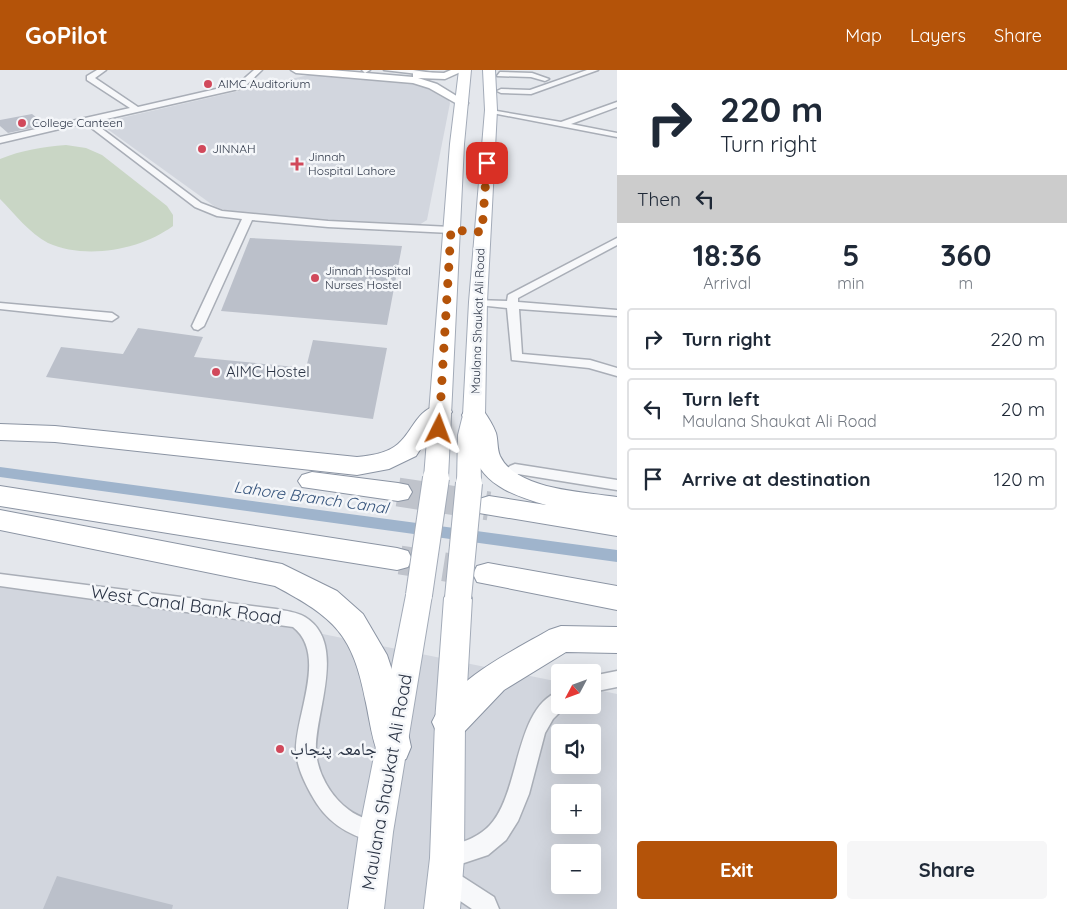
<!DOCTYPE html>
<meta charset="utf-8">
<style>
body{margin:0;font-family:Quicksand,"Noto Naskh Arabic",sans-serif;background:#f6f6f7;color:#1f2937;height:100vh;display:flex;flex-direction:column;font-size:19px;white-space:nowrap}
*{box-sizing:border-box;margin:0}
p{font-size:16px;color:#747a83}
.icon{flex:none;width:28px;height:28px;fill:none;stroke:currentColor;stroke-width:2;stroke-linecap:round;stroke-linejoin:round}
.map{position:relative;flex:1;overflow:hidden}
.panel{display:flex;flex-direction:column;background:#fff;width:450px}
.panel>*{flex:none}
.top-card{background:#fff;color:#1f2937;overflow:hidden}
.needle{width:32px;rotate:229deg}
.buttons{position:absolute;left:551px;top:594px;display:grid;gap:10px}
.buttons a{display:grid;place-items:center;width:50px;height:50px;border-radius:5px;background:#fff;box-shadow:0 5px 20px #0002;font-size:25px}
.pin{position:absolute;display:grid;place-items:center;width:42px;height:42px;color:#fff;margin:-21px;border-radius:10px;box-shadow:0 2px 8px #0006}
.me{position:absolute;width:55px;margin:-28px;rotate:3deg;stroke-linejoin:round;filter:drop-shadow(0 0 4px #0008)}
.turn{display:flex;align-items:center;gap:18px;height:105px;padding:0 20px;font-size:22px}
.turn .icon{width:65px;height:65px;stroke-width:2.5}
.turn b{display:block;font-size:35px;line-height:42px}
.then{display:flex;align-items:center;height:48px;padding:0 20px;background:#0003;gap:10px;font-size:19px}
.eta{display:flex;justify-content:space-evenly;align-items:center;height:85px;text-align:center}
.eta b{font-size:30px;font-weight:700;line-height:35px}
.action{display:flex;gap:10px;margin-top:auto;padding:10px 20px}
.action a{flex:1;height:58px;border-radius:5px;background:#b45309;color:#fff;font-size:20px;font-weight:700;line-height:58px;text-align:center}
.action a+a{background:#f6f6f7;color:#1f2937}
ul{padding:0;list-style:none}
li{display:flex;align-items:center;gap:15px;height:62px;margin:0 10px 8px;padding:0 10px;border:2px solid #e0e1e3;border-radius:5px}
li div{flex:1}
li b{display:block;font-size:19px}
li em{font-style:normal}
header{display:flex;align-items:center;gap:30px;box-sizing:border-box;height:70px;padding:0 25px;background:#b45309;color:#fff}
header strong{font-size:24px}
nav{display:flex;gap:28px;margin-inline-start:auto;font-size:18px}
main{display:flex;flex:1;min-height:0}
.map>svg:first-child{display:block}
</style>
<header>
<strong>GoPilot</strong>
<nav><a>Map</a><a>Layers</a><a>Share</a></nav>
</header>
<main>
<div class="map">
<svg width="617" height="839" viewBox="0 0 617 839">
<rect width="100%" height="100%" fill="#e4e7ec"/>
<g fill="#d2d6de" fill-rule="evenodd">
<polygon points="313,4 421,14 447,27 450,33 427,150 419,155 404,157 229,142 214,136 99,53"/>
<path d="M0 515 298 559 560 612V635H592L593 619 617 624V839H0ZM560 662H592V695H560ZM560 722H592V755H560ZM560 782H592V815H560Z"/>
</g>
<path fill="#c9d6c5" d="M66 75 86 78 102 85 167 136 173 145V156C140 180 86 190 48 173 30 164 14 143 0 129V89C22 80 42 77 66 75Z"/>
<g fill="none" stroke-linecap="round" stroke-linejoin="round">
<polygon fill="#9fb4cc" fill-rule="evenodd" points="0,397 617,480 617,492 0,407"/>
</g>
<g fill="#bbc0ca">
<polygon points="32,44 46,55 8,63 0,56 0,50"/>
<polygon points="250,168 402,176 387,255 221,241"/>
<polygon points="138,258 203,267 194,287 306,298 313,270 387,278 373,349 46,307 61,277 123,284"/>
<polygon points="57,806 173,835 172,839 43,839"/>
</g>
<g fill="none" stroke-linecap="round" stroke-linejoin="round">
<g stroke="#bfc3cb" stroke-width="29" stroke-dasharray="29 15" stroke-linecap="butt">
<polyline points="398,422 489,436"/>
<polyline points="400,490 484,503"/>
</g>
<g stroke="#a9aeb7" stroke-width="3">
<g id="street">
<polygon points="97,0 106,0 95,8 138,37 238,14 254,0 262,0 243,18 93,52 201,133 222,141 328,151 451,157 456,160 451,163 328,157 252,150 204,256 198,260 194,259 192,256 242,149 217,146 195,137 85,53 0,73 0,67 130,38 87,10 87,6"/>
<polygon points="362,0 370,0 365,3"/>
<polygon points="384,0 413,0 439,4 435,6"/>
<polygon points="587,0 598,0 531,24 501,23 497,21 501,19 530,20"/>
<polygon points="500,2 532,3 549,9 545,11 531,7 497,6"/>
<polygon points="617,32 617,37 571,54 617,63 617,67 487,42 491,40 561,52"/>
<polygon points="617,168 617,175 518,228 518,232 617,240 617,246 519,239 522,284 590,290 617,298 617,306 589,298 512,290 507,238 478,235 472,232 474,230 507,231 508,225"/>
<polygon points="0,233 112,243 118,247 112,251 0,239"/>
<polygon points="515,394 617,410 617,420 518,404 510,411 500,411 498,407 510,396"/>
<path d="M0 504 276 539C286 541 297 542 305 547 348 573 314 644 316 681 317 703 331 727 349 740 359 748 372 750 384 755L387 762 384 769 376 773C346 764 326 752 311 724 304 711 297 697 296 681 295 646 328 584 293 557L0 516Z"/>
<polygon points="617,601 617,617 592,622 592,606"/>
<path d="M560 621V635H567L553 649 545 663 529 724 518 751 506 770 488 785 449 798 494 827 499 839H472L438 816 435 808 438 800 444 798 439 796 436 788 439 780C458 773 476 770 490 755 521 721 514 637 560 621Z"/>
</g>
</g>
<g stroke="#a9aeb7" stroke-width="3">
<polygon id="secondary" points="291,0 331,0 413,7 413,3 417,2 444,3 451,0 465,0 445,9 418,8 437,14 468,33 467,35 459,35 429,18 413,13 296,3"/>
</g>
<g stroke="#a3abb8" stroke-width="2">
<g id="primary">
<polygon points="459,0 471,0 464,74 448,408 444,414 436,416 428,414 424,408 450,74"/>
<polygon points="483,0 495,0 497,40 487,232 485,345 480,365 481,413 477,419 469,421 461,419 457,413 458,365 463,345 469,232 485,40"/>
<polygon points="419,515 429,518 432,525 393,762 384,839 348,839 359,762 406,525 409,518"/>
<polygon points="458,518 468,521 472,528 465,652 464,788 460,839 424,839 430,788 435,652 444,528 448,521"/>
</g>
</g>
<g stroke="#8b94a3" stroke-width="2">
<g id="highway">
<path d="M440 334 449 337 452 342 432 361 416 386 389 399 357 405 55 372 0 370V354L55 356 357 387C370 386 388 383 398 374 414 360 415 341 440 334Z"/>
<path d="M474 337 483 340C488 347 493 355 496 363 498 370 497 379 500 386 516 420 585 422 617 427V466L479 443 475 436 479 429 489 426 546 435C519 427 485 417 474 386 471 379 473 370 470 363 468 356 464 351 462 345L465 340Z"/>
<polygon points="312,402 398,413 408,415 412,422 408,429 398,431 302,417 298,411 302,405"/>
<polygon points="0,416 397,478 408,481 412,489 408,497 397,500 0,436"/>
<path d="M0 440 282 494 337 521 363 544 387 585 399 621 411 677 406 689 393 694 380 689C372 671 370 652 366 633 353 564 335 548 275 516L0 460Z"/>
<polygon points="488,493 617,516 617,540 477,512 473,504 477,496"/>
<path d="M561 556 617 557V583L566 582 504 620 463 663 450 668 437 663 432 652C452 610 511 582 549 560Z"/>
</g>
</g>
<use href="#street" fill="#f7f8fa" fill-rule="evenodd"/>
<use href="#secondary" fill="#fff" fill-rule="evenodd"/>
<use href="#primary" fill="#fff" fill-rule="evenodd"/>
<use href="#highway" fill="#fff" fill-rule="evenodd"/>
<g stroke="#a3abb8" stroke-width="28" stroke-linecap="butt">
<g id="primary-bridge">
<polyline points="419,525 436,408"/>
<polyline points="458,528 469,413"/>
</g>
</g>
<use href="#primary-bridge" stroke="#fff" stroke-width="26"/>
</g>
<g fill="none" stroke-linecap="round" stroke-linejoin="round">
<polyline stroke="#b45309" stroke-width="9" stroke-dasharray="0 16.2" points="439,359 451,160 482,162 487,93"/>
</g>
<g fill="#d1495b" stroke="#f4f6f9" stroke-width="2">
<circle cx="208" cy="14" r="5"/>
<circle cx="22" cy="53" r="5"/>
<circle cx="202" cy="79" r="5"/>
<path d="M294.5 86.5h5v5h5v5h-5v5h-5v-5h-5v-5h5z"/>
<circle cx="315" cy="208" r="5"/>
<circle cx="216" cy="302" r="5"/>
<circle cx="280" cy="679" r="5"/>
</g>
<g text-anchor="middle" stroke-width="5" stroke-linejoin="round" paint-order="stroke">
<g font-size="12" fill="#2b3445" stroke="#f4f6f9" text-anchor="start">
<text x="218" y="18">AIMC Auditorium</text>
<text x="32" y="57">College Canteen</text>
<text x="212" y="83">JINNAH</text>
<text x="308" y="91">Jinnah<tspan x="308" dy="14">Hospital Lahore</tspan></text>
<text x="325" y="205">Jinnah Hospital<tspan x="325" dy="14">Nurses Hostel</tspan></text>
</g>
<g font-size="12" fill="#2b3445" stroke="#f4f6f9">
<text transform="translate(478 251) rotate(-88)" y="4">Maulana Shaukat Ali Road</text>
</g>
<g font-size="15" fill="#2b3445" stroke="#f4f6f9" text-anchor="start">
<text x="226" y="307">AIMC Hostel</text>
</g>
<g font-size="16" font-style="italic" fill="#34527a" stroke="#f4f6f9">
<text transform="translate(311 427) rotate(8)" y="6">Lahore Branch Canal</text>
</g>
<g font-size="18" fill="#2b3445" stroke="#f4f6f9">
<text transform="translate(186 535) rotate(8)" y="6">West Canal Bank Road</text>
<text transform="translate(387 712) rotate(-80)" y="6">Maulana Shaukat Ali Road</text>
</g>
<g font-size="18" fill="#2b3445" stroke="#f4f6f9" text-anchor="start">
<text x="290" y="685">جامعہ پنجاب</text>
</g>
</g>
</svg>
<div class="buttons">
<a><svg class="needle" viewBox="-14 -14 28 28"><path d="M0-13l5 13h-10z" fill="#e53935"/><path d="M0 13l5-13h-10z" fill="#747a83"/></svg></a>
<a><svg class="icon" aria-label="sound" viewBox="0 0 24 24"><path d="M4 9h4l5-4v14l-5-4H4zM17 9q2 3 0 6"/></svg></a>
<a>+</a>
<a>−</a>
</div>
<div class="pin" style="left:487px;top:93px;background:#d93025"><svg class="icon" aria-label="arrive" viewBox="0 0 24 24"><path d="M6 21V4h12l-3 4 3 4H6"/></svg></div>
<svg class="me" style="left:439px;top:359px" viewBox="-20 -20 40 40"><path d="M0-17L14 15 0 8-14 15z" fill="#b45309" stroke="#fff" stroke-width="4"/></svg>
</div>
<section class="panel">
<div class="top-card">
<div class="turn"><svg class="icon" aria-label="right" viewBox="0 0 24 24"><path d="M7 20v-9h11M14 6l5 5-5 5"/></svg><div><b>220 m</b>Turn right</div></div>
<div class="then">Then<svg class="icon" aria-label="left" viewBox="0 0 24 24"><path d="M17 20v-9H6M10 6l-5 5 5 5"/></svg></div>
</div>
<div class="eta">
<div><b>18:36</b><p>Arrival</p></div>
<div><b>5</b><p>min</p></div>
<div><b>360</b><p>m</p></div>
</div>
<ul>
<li><svg class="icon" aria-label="right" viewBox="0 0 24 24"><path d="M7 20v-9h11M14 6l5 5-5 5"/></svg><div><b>Turn right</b></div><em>220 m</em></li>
<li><svg class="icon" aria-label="left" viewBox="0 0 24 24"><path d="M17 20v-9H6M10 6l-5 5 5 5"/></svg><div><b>Turn left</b><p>Maulana Shaukat Ali Road</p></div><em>20 m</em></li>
<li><svg class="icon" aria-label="arrive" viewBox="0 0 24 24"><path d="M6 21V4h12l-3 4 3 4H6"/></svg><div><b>Arrive at destination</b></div><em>120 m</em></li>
</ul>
<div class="action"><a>Exit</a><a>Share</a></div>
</section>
</main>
